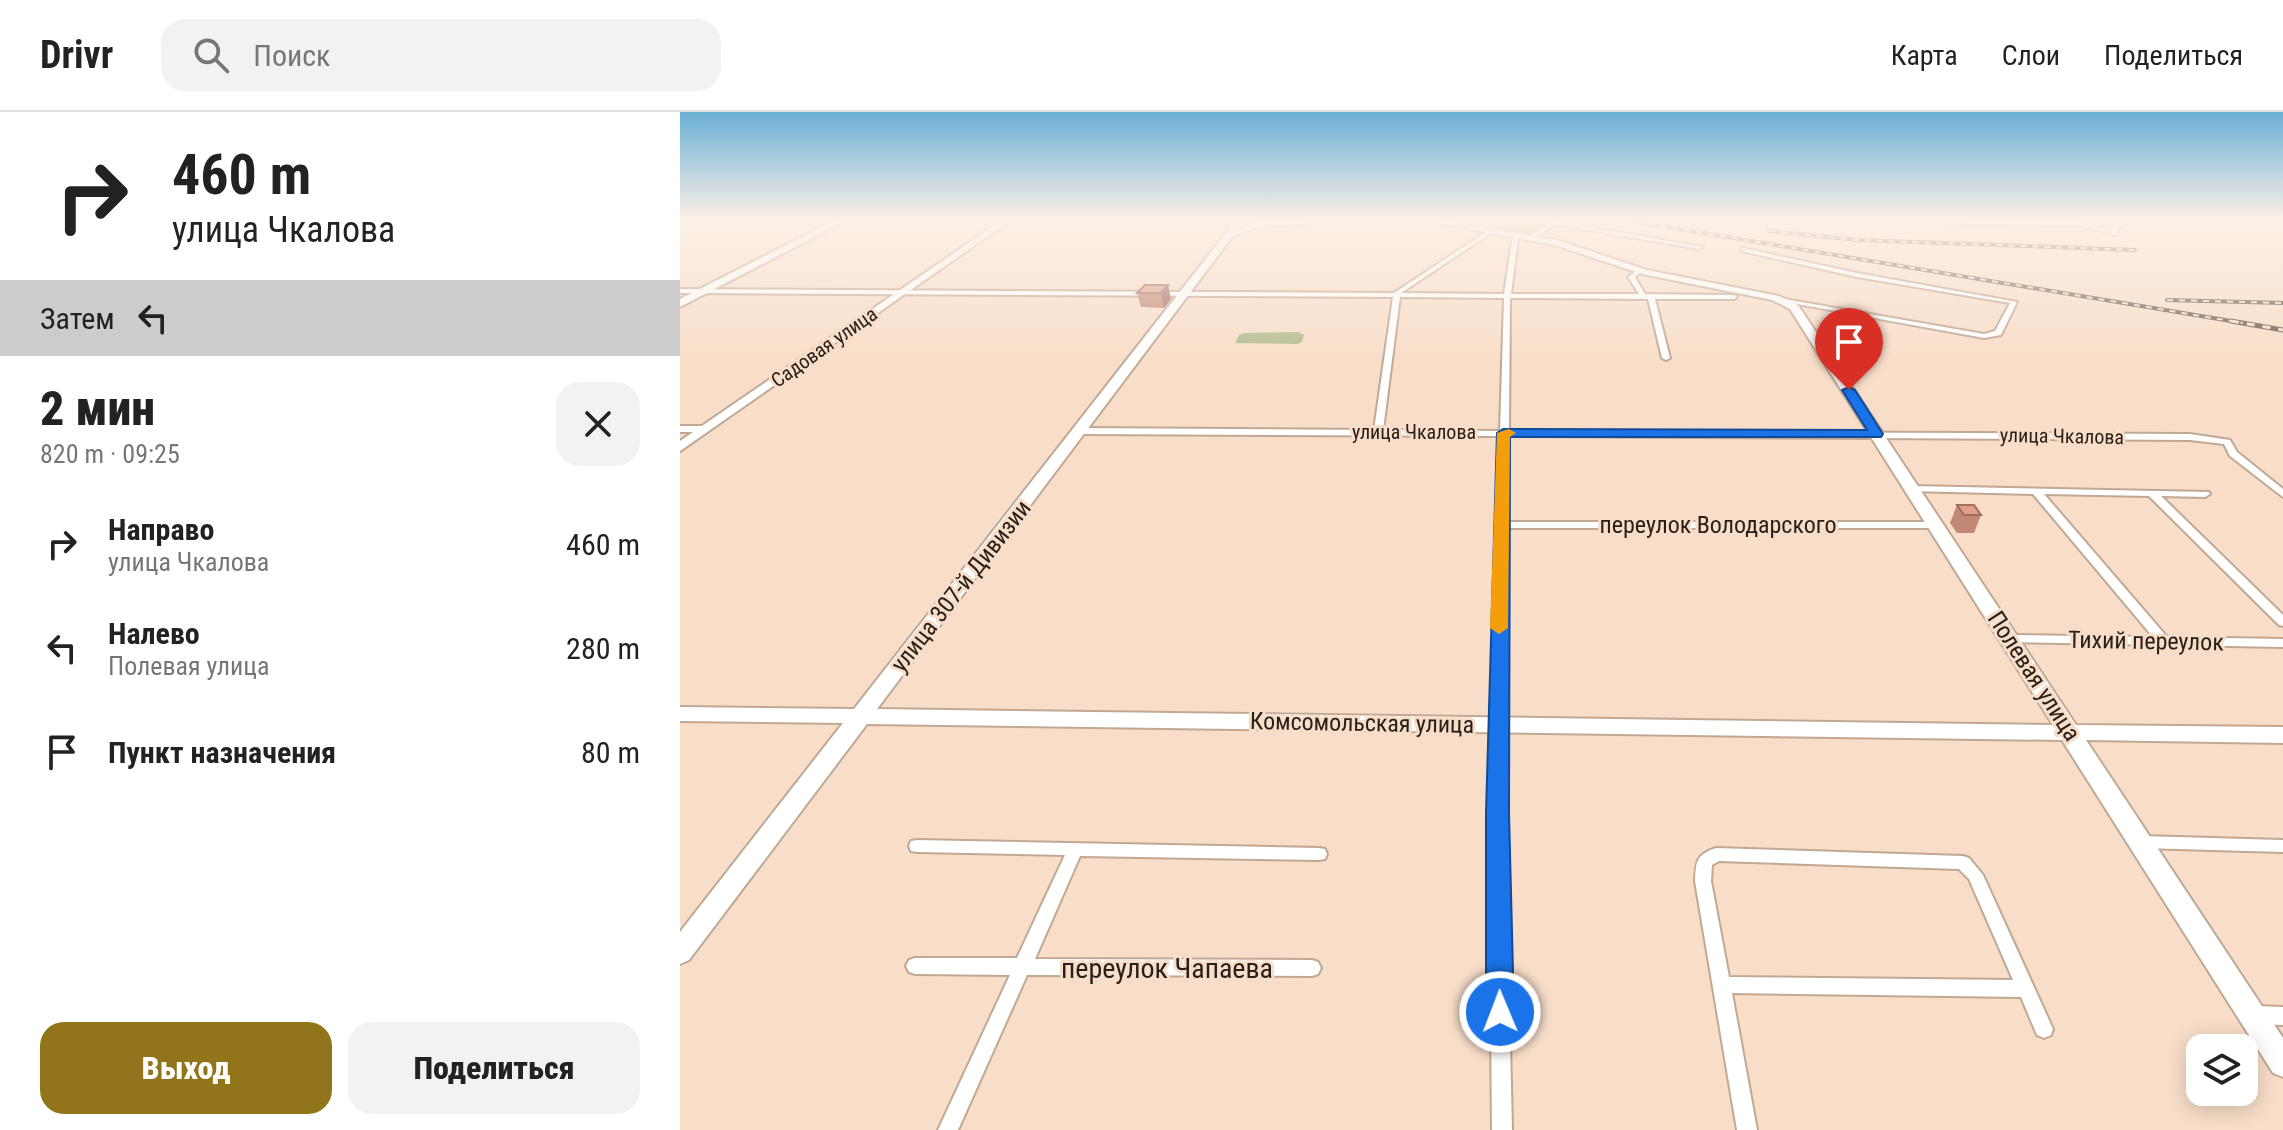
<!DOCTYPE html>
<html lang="ru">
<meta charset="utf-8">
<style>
body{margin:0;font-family:"Roboto Condensed",sans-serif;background:#f2f2f2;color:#222;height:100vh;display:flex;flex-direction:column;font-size:30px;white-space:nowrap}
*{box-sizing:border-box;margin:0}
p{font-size:26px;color:#767676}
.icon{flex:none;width:44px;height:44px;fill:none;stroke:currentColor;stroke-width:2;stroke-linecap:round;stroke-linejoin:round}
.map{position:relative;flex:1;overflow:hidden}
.panel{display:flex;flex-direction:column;background:#fff;width:680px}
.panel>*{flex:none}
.hud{background:#fff;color:#222;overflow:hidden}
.fabs{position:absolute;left:1506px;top:922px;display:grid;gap:16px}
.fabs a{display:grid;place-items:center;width:72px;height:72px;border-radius:16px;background:#fff;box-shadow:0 4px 20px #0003;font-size:40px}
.pin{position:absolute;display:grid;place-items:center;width:68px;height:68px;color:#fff;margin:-82px -34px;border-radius:50% 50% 50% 0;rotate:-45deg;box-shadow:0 0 8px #0007}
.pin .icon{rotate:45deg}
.me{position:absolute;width:88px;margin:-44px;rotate:359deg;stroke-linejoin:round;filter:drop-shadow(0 0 6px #0008)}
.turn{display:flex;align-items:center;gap:28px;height:168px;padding:0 40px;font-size:36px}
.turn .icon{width:104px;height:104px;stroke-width:2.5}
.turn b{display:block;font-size:56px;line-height:68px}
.then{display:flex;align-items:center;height:76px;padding:0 40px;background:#0003;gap:16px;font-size:30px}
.round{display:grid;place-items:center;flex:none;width:84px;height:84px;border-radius:24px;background:#f2f2f2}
.overview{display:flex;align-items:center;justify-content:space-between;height:136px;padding:0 40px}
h1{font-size:48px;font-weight:800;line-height:60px}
.action{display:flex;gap:16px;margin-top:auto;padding:16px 40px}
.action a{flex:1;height:92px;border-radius:24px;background:#92741b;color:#fff;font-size:32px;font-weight:800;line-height:92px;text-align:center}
.action a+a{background:#f2f2f2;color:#222}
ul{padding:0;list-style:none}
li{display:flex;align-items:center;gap:24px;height:104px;padding:0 40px}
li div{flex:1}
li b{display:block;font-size:30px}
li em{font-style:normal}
header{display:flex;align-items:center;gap:48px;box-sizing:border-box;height:112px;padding:0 40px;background:#fff;border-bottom:2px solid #e0e0e0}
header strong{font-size:38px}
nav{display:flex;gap:44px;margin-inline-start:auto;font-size:28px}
.search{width:560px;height:72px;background:#f2f2f2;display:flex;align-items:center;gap:20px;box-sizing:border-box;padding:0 28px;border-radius:24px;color:#767676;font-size:30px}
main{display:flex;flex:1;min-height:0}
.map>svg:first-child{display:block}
</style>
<header>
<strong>Drivr</strong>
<div class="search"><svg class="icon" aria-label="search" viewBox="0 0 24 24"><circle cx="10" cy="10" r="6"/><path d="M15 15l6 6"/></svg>Поиск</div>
<nav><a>Карта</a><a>Слои</a><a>Поделиться</a></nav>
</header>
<main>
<section class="panel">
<div class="hud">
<div class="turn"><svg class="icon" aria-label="right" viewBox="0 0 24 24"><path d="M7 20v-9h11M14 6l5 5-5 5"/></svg><div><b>460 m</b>улица Чкалова</div></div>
<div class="then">Затем<svg class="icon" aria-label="left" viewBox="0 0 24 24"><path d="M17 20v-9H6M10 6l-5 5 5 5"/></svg></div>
</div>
<div class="overview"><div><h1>2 мин</h1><p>820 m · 09:25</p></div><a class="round"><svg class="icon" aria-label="close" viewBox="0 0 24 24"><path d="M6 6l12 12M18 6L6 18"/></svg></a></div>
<ul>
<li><svg class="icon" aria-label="right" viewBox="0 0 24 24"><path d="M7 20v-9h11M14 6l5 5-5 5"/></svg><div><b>Направо</b><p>улица Чкалова</p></div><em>460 m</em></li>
<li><svg class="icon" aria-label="left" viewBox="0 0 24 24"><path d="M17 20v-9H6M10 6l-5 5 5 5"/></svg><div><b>Налево</b><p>Полевая улица</p></div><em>280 m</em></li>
<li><svg class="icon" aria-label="arrive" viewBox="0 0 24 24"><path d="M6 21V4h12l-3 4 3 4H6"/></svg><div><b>Пункт назначения</b></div><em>80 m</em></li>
</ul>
<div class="action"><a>Выход</a><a>Поделиться</a></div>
</section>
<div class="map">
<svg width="1603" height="1018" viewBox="0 0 1603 1018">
<rect width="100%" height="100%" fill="#f8dec9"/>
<g fill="#b4be91">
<polygon points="826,108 854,108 872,112 849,122 812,115"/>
<polygon points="618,220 624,223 622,230 616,232 555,231 559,223 564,221"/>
</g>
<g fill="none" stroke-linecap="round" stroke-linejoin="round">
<g stroke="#c1a894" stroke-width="4">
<g id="street">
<polygon points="860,108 868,108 1023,135 1020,137 877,113 853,126 849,126 849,124 870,112"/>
<polygon points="1206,108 1399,110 1431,118 1431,115 1444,108 1451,108 1436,117 1439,121 1436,123 1399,114 1209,110"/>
<path d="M812 116 814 119 721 181 824 182 832 128 839 121 842 123 838 128 831 182H959L948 165 960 156 963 158 955 165 965 182 1054 183 1057 185 1054 187H975L990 246 986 248 982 246 968 187 830 186 829 319 1510 322 1550 328 1557 340 1603 377V385L1550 344 1544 332 1510 328 829 324 828 410H1254L1259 413 1254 416H828L825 701 832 1018H812L809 701 820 324 400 322 396 319 400 316 694 318 713 185 0 181V177L714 181ZM720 185 824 186 820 319 703 318Z"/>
<polygon points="1063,136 1177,161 1337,190 1321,223 1304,226 1095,188 1093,187 1093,185 1304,222 1315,219 1330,191 1177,165 1061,139"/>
<polygon points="0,314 25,314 29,317 25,320 0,320"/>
<polygon points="1231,374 1529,380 1530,382 1525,385 1481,384 1603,503 1603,514 1599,513 1469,384 1364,382 1487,525 1603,527 1603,535 1325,530 1323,527 1325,524 1329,523 1473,525 1353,382 1228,379 1228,375"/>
<polygon points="1461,724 1603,728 1603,740 1461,736 1456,734 1453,730 1456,726"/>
<polygon points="237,728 639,736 645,737 647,742 645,747 639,748 400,744 355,847 632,848 638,850 641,856 638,862 632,864 347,863 278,1018 258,1018 330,863 235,862 229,860 226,854 229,848 235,846 337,846 385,743 237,740 231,739 229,734 231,729"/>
<path d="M1036 736 1283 744 1289 746 1303 763 1373 917 1371 923 1364 926 1357 923 1341 885 1052 881 1077 1018H1057L1015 769C1016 749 1016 743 1036 736ZM1039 749 1279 757 1289 767 1333 868 1049 865 1031 769 1032 753Z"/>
<polygon points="1574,894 1603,895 1603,913 1574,912 1568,909 1565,903 1568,897"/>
</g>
</g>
<g stroke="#c1a894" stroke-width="4">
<g id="secondary">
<polygon points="322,108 331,108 0,339 0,329"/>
<polygon points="556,108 564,108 557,117 575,111 663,108 576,116 552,125 197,597 1373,613 1110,197 1092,188 962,162 875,133 741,108 759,108 877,128 967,158 1099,184 1118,193 1396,613 1603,615 1603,631 1406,628 1603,926 1603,965 1593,961 1382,628 187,612 9,848 0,852 0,820 163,611 0,609 0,595 174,597"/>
</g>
</g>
<g stroke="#c1a894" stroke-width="4">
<polygon id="primary" points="155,108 167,108 0,195 0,187"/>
</g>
<use href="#street" fill="#fff" fill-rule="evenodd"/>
<use href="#secondary" fill="#fff" fill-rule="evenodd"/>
<use href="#primary" fill="#fff" fill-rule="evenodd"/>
<g stroke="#6e6053" stroke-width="4">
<g id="rail-far1">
<polyline points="945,108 1563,211"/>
<polyline points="1089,119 1178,128 1455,138"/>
<polyline points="1487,188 1603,191"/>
</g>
</g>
<g stroke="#6e6053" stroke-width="5">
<polyline id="rail" points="1551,209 1603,218"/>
</g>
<use href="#rail-far1" stroke="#f8dec9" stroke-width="2" stroke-dasharray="6" stroke-linecap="butt"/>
<use href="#rail" stroke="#f8dec9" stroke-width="3" stroke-dasharray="8" stroke-linecap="butt"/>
</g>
<g fill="#c28775">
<polygon points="488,173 491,187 484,196 461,195 457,181"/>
<polygon points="1277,393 1301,403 1294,421 1277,421 1270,411"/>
</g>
<polygon fill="#9e6e5f" points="488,173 491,187 484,196 481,181"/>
<g fill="#e29d88" stroke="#9e6e5f" stroke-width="2">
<polygon points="465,173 488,173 481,181 457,181"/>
<polygon points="1277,393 1294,393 1301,403 1284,403"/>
</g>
<linearGradient id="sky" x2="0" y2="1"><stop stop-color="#6bb0d5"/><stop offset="0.43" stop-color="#fcf0e7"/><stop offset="1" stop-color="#fcf0e7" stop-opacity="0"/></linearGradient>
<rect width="1603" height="250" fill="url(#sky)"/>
<polygon fill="#1a73e8" stroke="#114b97" stroke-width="2" points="1169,275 1175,278 1203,322 1201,325 830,325 829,701 834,900 830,909 820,913 810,909 806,900 806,701 817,321 823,317 1187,318 1162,278"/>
<polygon fill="#f59e0b" points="829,317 836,321 830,325 828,516 819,522 810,516 817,321"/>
<g text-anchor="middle" stroke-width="6" stroke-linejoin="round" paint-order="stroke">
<g font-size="20" fill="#292018" stroke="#f8dec9">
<text transform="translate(144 235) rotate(-35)" y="7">Садовая улица</text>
<text x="734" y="327">улица Чкалова</text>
<text transform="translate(1382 324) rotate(1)" y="7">улица Чкалова</text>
</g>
<g font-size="24" fill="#292018" stroke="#f8dec9">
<text x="1038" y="421">переулок Володарского</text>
<text transform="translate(281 474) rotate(-52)" y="8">улица 307-й Дивизии</text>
<text transform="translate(1466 529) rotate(1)" y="8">Тихий переулок</text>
<text transform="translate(1354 564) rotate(57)" y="8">Полевая улица</text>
<text transform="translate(682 611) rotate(1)" y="8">Комсомольская улица</text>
</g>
<g font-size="28" fill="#292018" stroke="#f8dec9">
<text x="487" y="866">переулок Чапаева</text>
</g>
</g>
</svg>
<div class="fabs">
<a><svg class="icon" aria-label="layers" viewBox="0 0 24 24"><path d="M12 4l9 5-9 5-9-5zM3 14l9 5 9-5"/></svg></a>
</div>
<div class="pin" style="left:1169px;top:278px;background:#d93025"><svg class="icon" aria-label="arrive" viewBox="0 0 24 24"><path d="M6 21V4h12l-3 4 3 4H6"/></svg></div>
<svg class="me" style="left:820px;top:900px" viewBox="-20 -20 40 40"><circle r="17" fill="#1a73e8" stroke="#fff" stroke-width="3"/><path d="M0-11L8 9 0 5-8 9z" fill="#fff"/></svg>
</div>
</main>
